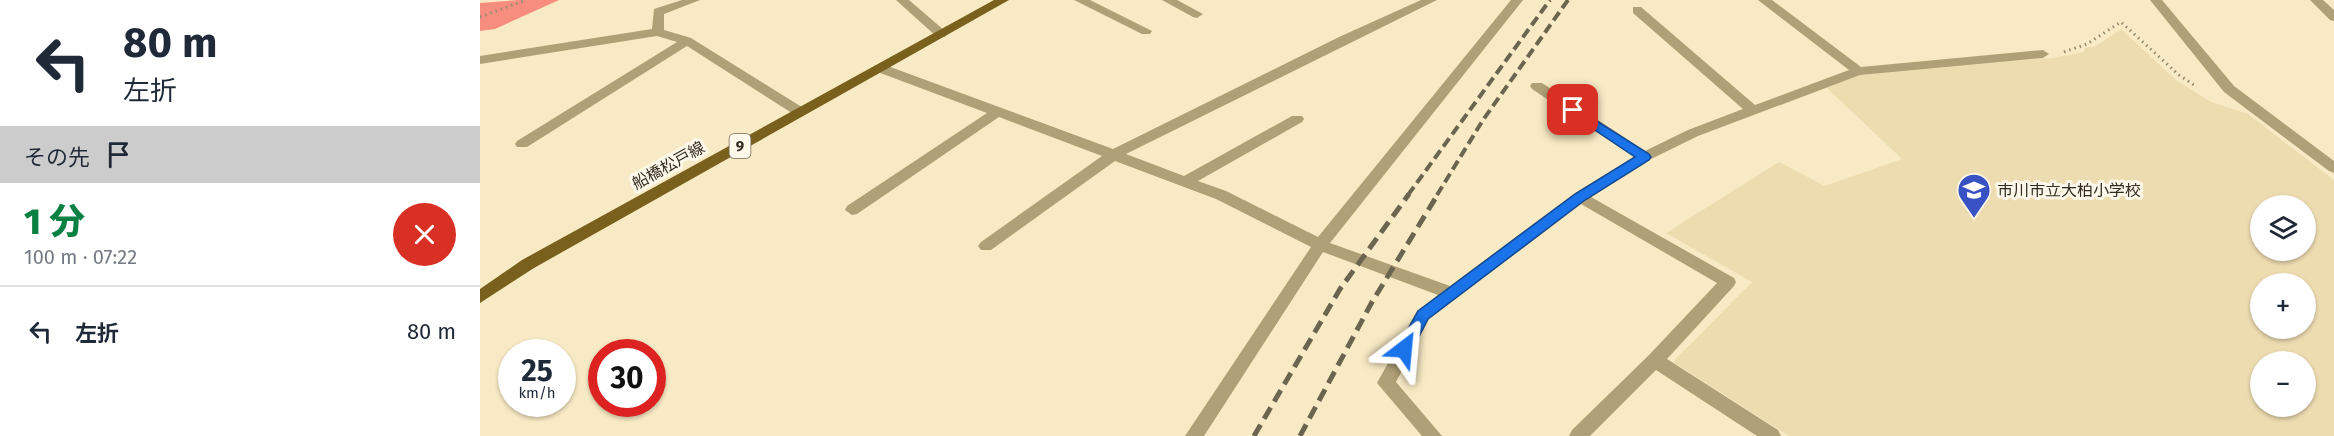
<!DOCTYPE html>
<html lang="ja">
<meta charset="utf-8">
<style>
body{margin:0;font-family:"Fira Sans","Noto Sans JP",sans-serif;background:#f2f2f3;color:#1f2937;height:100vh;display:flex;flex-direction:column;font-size:22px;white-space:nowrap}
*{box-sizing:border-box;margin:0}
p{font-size:20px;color:#747a83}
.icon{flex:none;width:33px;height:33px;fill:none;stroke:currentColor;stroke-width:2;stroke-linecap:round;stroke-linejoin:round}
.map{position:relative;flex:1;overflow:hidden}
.side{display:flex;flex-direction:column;background:#fff;width:480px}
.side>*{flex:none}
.banner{background:#fff;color:#1f2937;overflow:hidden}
.controls{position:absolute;left:1770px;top:195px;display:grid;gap:12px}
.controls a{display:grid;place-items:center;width:66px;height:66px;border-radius:50%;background:#fff;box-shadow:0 2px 4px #0004;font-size:30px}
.speed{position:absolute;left:18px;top:339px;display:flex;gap:12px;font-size:30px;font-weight:700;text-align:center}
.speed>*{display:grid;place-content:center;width:78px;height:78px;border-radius:50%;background:#fff;box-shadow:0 2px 4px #0004;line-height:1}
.speed small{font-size:15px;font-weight:400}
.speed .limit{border:9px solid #d22;background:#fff;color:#111}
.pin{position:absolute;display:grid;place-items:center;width:51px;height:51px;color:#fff;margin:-26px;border-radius:12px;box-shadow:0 3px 9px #0006}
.me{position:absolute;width:66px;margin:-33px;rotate:29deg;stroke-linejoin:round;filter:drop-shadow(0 0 4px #0008)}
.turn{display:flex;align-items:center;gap:21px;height:126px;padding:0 24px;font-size:27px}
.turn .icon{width:78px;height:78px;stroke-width:2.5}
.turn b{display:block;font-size:42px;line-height:51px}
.then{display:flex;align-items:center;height:57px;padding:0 24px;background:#0003;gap:12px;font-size:22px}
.round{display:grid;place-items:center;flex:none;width:63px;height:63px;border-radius:32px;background:#f2f2f3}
.overview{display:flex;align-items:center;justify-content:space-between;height:102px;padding:0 24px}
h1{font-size:36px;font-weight:800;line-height:45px;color:#0b8043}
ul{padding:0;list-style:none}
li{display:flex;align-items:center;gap:18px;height:90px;padding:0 24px;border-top:2px solid #e0e1e3}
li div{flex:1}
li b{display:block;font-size:22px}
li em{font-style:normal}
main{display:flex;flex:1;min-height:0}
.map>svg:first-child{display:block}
</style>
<main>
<section class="side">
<div class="banner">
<div class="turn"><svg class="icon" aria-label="left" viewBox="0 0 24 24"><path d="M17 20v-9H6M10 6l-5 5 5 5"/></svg><div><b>80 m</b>左折</div></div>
<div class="then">その先<svg class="icon" aria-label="arrive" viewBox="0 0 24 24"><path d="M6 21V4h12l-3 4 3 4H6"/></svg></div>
</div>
<div class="overview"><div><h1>1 分</h1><p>100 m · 07:22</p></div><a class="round" style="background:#d93025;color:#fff"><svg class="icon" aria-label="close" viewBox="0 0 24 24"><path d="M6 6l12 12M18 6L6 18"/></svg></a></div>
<ul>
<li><svg class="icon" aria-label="left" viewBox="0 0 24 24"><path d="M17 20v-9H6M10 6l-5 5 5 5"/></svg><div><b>左折</b></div><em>80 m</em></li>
</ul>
</section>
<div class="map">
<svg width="1854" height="436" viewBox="0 0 1854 436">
<rect width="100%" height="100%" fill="#f8eac4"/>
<path fill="#eedcb1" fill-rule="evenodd" d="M1641 29 1696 80 1731 102 1768 114 1854 180V436H1309L1193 362 1272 282 1186 233 1299 162 1345 186 1422 159 1346 87 1381 75 1454 66 1573 58 1604 52 1605 48 1616 46ZM1780 206H1826V250H1780ZM1780 284H1826V328H1780ZM1780 362H1826V406H1780Z"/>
<polygon fill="#f78d7e" points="39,0 79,0 15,29 0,31 0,3"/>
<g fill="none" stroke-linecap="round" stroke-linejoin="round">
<g stroke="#948b71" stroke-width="3" stroke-dasharray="1.5 4" stroke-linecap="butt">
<polyline points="0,17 46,0"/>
<polyline points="1584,52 1607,44 1641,22 1699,75 1717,87"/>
</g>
<g fill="#b0a077" fill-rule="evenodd">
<polygon points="202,0 220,0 184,14 184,30 211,38 325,109 327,112 325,115 315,115 207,46 47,147 37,147 35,144 37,141 197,42 177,36 0,64 0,56 172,29 174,9"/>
<polygon points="416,0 429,0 465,31 467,34 465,37 457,37"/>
<polygon points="594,0 610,0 672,31 670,34 662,34"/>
<polygon points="682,0 697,0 723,14 717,18 713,17"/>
<polygon points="941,0 957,0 646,154 704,176 812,116 822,116 824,119 822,122 718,181 746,191 838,237 1031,0 1043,0 850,243 970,286 1095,193 1154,157 1052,89 1050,86 1052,83 1062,83 1165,151 1208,130 1263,109 1153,13 1153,7 1161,7 1275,105 1369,70 1278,0 1292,0 1381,67 1563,50 1569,54 1563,58 1380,75 1218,136 1169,160 1111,197 1254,278 1256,282 1254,286 1187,359 1298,430 1301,436 1277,436 1176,370 1110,436 1089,436 1092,430 1169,355 1237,283 1101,204 949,319 916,382 962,436 942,436 897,383 937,311 958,295 843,252 724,436 705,436 831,247 736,199 635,161 511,250 501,250 498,246 501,242 622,156 519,117 377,214 372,215 365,210 367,206 507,113 395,71 394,68 395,65 405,65 633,149 859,37"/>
<polygon points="1670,0 1682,0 1754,86 1854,161 1854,173 1849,171 1744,92"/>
<polygon points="1830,0 1843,0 1854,10 1854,21 1850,20"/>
</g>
<polygon fill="#79611d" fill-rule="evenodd" points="514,0 529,0 54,268 0,303 0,289 42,260"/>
<g stroke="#6b644f" stroke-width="4" stroke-dasharray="10 5" stroke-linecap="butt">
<polyline points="928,195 1070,0"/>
<polyline points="957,195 1003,120 1088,0"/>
</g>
<g stroke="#6b644f" stroke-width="5" stroke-dasharray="13 7" stroke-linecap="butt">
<polyline points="774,436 860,289 929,194"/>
<polyline points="820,436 892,302 958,194"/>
</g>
</g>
<polygon fill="#1a73e8" stroke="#114b97" stroke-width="1.5" points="1093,106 1169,154 1171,157 1169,160 1105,200 948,319 930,354 919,354 917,349 938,311 1095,194 1155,157 1088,112 1087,110"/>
<defs>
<g id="school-pin" transform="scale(1.725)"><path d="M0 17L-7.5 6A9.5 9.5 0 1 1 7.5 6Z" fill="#3851c3" stroke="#fdf8e9"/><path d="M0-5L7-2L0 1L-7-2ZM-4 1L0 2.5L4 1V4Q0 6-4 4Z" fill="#fff"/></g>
</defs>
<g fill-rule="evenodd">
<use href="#school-pin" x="1494" y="190"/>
</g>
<g text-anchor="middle" stroke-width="6" stroke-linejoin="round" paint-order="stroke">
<rect fill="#fdf8e9" stroke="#6f6a5c" stroke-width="1.5" x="249.5" y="134" width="21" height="24" rx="4.5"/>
<g font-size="15" font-weight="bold" fill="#322d1f">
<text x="260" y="151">9</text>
</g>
<g font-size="16" fill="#322d1f" stroke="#fdf8e9">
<text transform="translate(188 165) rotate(-29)" y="6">船橋松戸線</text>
</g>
<g font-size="16" fill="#322d1f" stroke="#fdf8e9" text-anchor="start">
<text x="1517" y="196">市川市立大柏小学校</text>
</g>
</g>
</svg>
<div class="controls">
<a><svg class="icon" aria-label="layers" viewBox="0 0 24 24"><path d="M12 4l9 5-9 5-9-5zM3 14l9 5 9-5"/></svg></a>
<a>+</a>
<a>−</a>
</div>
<div class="speed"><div>25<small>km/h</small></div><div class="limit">30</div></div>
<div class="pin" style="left:1093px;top:110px;background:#d93025"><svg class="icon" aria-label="arrive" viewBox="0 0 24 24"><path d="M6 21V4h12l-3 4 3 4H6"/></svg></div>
<svg class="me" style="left:924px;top:349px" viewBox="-20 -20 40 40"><path d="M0-17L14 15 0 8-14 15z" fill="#1a73e8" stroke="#fff" stroke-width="4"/></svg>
</div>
</main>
